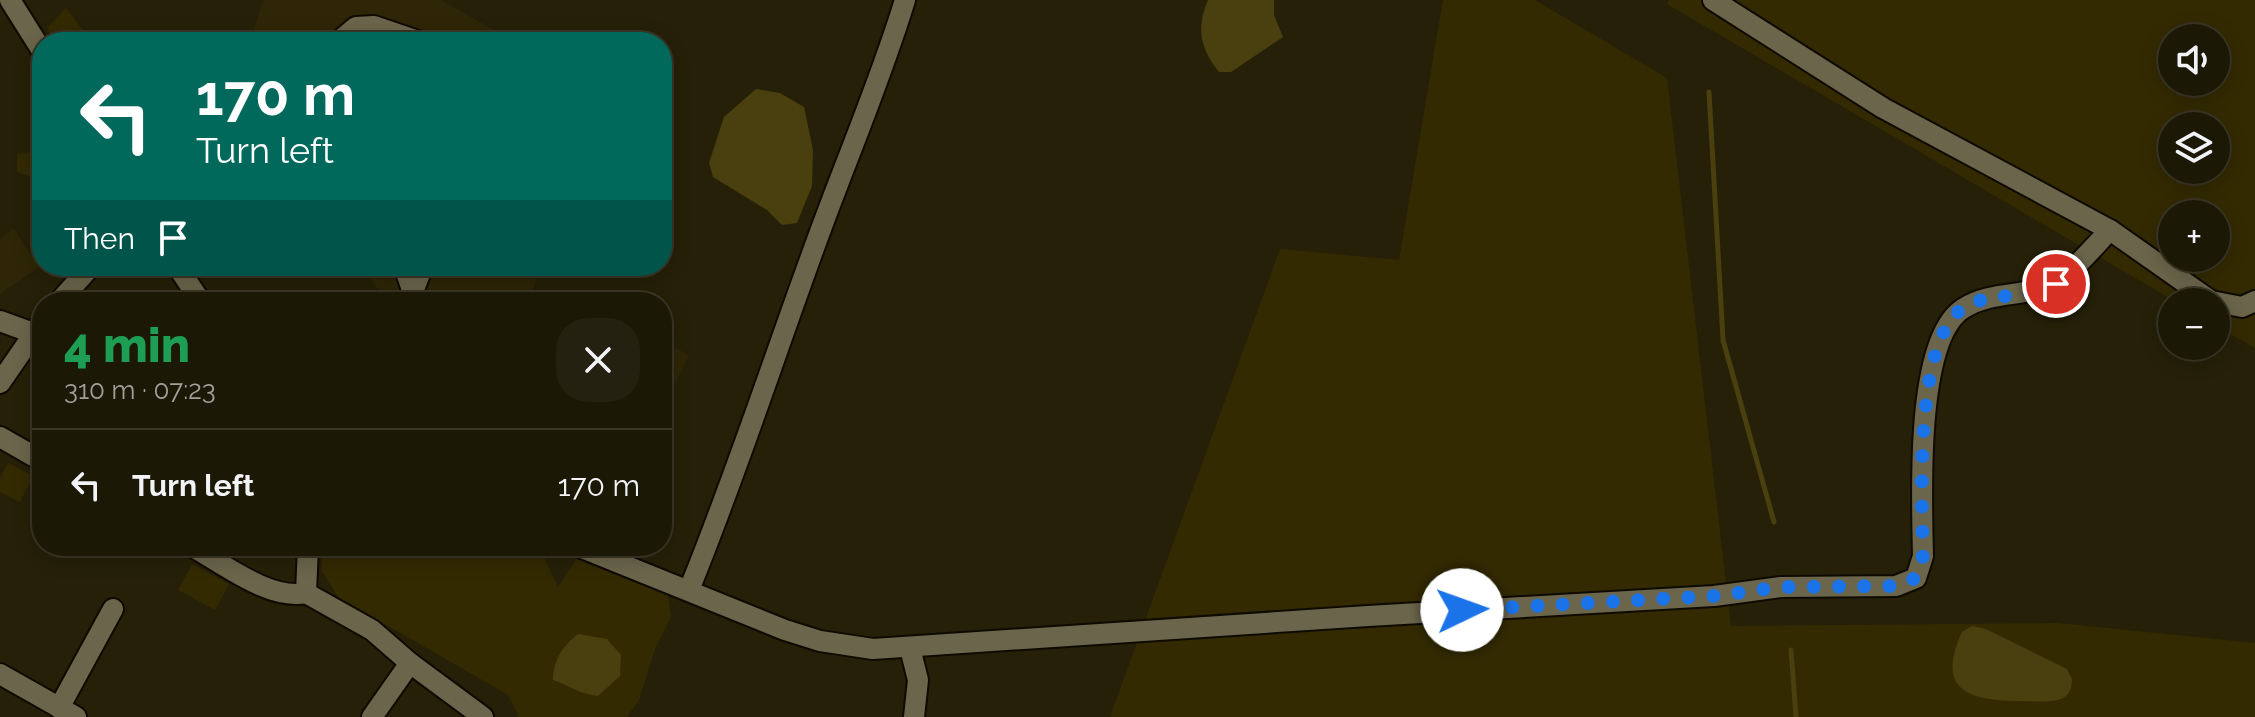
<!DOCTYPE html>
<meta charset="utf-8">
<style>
body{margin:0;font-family:Raleway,sans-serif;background:#252110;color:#f1f3f6;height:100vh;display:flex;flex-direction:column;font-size:30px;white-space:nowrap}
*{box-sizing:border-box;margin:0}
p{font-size:26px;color:#a0a09b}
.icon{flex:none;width:44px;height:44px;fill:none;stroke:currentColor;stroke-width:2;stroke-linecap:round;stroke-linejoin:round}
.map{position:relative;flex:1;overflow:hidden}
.side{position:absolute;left:32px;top:292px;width:640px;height:264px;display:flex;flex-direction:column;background:#1c1806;border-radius:32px;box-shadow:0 4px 20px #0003,0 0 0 2px #3a3728}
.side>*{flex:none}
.guide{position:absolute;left:32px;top:32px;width:640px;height:244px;border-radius:32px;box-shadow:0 4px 20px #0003,0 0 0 2px #3a3728;background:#00695c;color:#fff;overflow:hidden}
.controls{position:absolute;left:2158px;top:24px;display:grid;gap:16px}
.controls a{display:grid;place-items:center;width:72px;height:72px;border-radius:50%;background:#1c1806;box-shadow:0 4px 20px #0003,0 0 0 2px #3a3728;font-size:40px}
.pin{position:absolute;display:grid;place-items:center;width:68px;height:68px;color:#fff;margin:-34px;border:4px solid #fff;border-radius:50%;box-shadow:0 2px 8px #0007}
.me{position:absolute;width:88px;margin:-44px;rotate:87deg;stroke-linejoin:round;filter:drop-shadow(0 0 6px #0008)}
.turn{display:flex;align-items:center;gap:28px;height:168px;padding:0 32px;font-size:36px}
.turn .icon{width:104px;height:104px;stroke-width:2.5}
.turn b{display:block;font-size:56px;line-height:68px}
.then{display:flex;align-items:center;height:76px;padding:0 32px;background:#0003;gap:16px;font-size:30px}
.round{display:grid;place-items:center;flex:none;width:84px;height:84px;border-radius:32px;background:#252110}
.overview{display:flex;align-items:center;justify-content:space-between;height:136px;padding:0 32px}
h1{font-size:48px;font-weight:800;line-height:60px;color:#1e9e55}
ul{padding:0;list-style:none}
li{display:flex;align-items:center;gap:24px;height:112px;padding:0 32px;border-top:2px solid #3a3728}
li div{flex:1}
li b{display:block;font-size:30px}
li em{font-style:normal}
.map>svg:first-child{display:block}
</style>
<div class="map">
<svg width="2255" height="717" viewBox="0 0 2255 717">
<rect width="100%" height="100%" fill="#262008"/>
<g fill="#2e2606">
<polygon points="263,0 441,0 515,42 250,42"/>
<polygon points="14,229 39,267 0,294 0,239"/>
<polygon points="340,266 541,266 529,302 385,302 369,275"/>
<polygon points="662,341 689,355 662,410"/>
</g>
<g fill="#332a02" fill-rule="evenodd">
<polygon points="1443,0 1535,0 1667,78 1731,626 2058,623 2255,643 2255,717 1110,717 1280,249 1399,260"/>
<path d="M1669 0H2255V348L2216 326V302H2176L1667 4ZM2172 38H2216V82H2172ZM2172 126H2216V170H2172ZM2172 214H2216V258H2172Z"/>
<polygon points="66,8 86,34 88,42 55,42 47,28"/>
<polygon points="42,147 42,181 17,172 17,154 37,151"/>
<polygon points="8,463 33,476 20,502 0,492 0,478"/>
<polygon points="322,546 535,546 543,555 558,587 577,558 668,594 671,617 655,649 639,700 627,717 519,717 508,695 338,597 322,571"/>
<polygon points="192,564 229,584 215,610 178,590"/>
</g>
<g fill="#4a3f0f">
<path d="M1208 0H1274V15L1283 37 1231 72H1219C1200 49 1196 28 1208 0Z"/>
<polygon points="756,89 780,93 804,107 813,150 812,186 797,223 782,225 767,210 713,177 709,163 724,117"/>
<path d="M1972 626 1986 629 2067 669 2072 679C2072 685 2071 691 2066 696 2056 704 2035 701 2023 701 1972 701 1934 693 1962 632Z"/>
<path d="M578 634 607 639 621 655 620 676 598 696C580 694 570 686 553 680 554 659 562 647 578 634Z"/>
</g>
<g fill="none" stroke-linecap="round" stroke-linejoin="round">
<g stroke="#4a3f0f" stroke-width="5">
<polyline points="1709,92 1723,340 1774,522"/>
<polyline points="1791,650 1796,717"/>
</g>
<g stroke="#0f0a00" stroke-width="24">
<g id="minor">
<polyline points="10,0 42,51"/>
<polyline points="1713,0 1883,108 2110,230 2211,301 2242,307 2255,301"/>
<polyline points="338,42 356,27 374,26 421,42"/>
<polyline points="177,266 201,302"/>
<polyline points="404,266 416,302"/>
<polyline points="413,292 423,266"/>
<polyline points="59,302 91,266"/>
<polyline points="0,321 33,333"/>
<polyline points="0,383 42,322"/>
<polyline points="0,437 42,461"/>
<path d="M191 546C222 563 270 601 306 593"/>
<polyline points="308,546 306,593 372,630 410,663 483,717"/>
<path d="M577 546 785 630 820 641 873 649 1368 616 1714 596 1781 587 1896 586 1916 578 1923 556C1922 503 1914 338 1964 308 1991 291 2023 297 2052 285 2067 279 2097 243 2110 230"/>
<path d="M689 590C736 475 774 357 817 240 846 160 880 82 905 0"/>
<polyline points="910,648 918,680 914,717"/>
<polyline points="0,674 76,717"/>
<polyline points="59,708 113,609"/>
<polyline points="372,717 410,663"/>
</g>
</g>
<use href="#minor" stroke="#6b654b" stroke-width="20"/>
</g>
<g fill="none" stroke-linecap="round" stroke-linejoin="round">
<path stroke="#1a73e8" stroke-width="14" stroke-dasharray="0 25.2" d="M1462 610 1714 596 1781 587 1896 586 1916 578 1923 556C1922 501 1914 342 1962 309 1982 295 2005 298 2027 293 2037 291 2047 287 2056 284"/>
</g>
</svg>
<div class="controls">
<a><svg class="icon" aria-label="sound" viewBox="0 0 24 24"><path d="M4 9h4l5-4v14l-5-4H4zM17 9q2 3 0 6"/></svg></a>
<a><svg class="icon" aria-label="layers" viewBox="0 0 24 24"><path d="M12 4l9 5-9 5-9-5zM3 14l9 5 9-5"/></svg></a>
<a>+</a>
<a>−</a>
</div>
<div class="pin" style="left:2056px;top:284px;background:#d93025"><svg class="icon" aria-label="arrive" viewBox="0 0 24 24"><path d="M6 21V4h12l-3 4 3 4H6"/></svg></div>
<svg class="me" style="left:1462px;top:610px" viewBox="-20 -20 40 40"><circle r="19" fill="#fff"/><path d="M0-13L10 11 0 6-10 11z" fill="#1a73e8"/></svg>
<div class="guide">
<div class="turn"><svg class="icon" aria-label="left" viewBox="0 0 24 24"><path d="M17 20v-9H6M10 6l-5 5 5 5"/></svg><div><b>170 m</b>Turn left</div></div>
<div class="then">Then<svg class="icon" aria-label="arrive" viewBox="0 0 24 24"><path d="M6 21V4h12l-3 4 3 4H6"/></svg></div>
</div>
<section class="side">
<div class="overview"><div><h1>4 min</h1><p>310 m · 07:23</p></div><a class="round"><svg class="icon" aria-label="close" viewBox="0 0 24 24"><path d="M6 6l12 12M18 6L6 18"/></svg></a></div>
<ul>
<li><svg class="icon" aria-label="left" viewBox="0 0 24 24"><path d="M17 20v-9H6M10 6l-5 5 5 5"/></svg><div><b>Turn left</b></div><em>170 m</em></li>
</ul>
</section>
</div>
